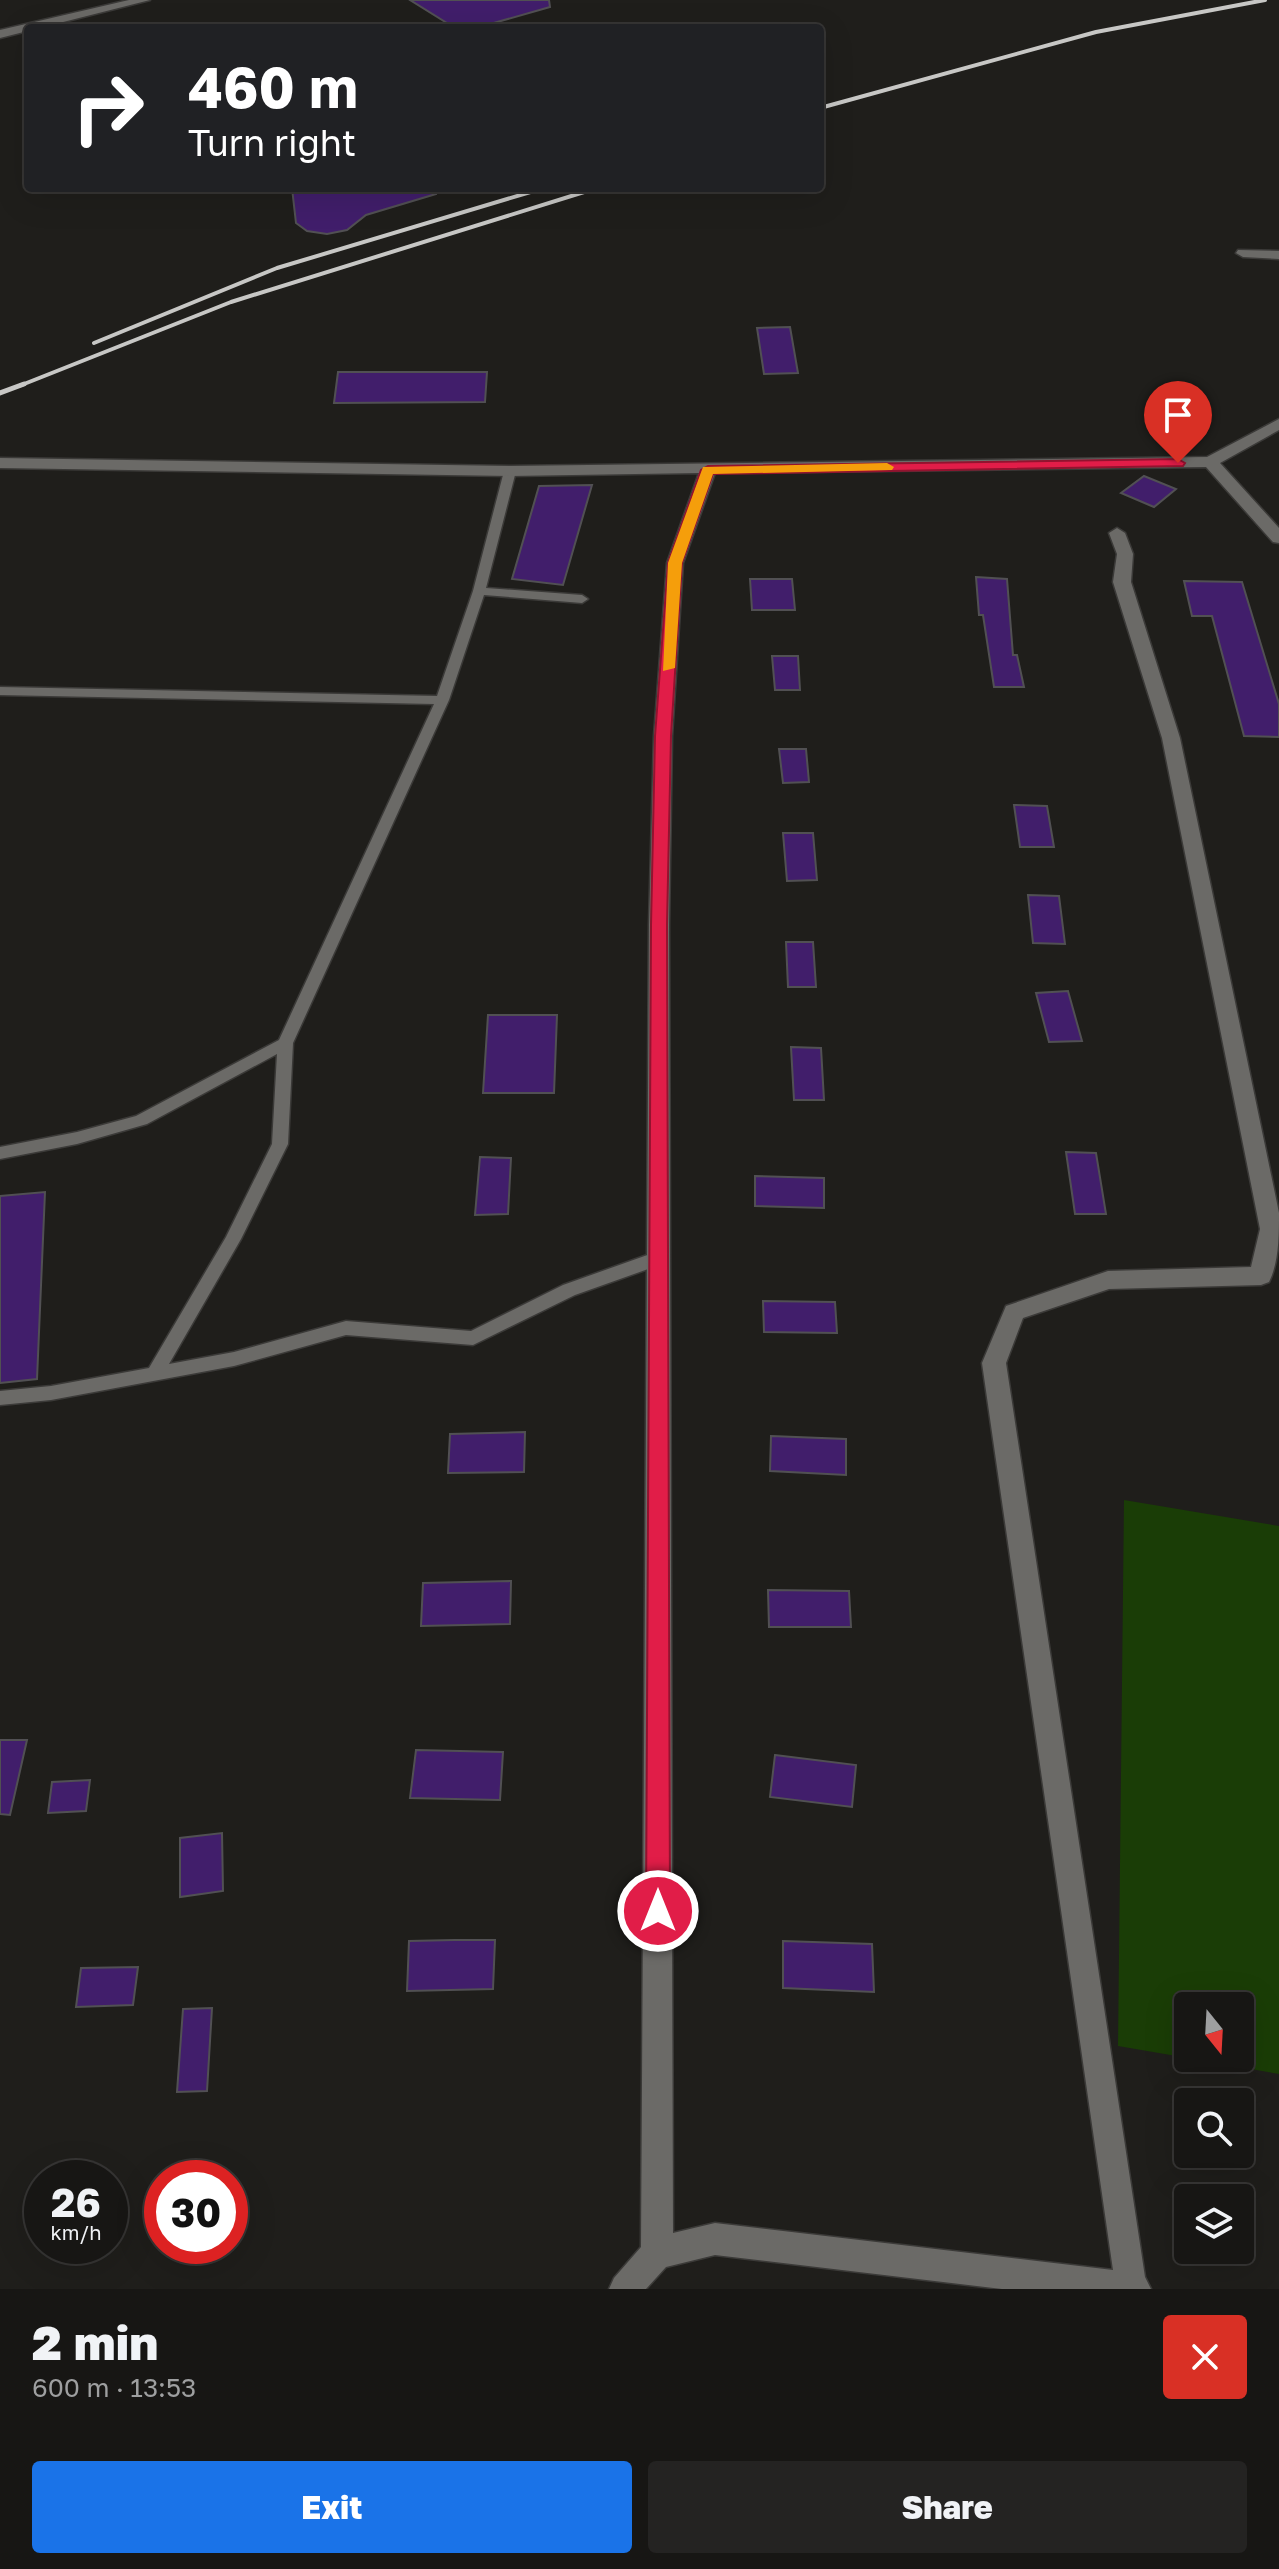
<!DOCTYPE html>
<meta charset="utf-8">
<style>
body{margin:0;font-family:"Golos Text",sans-serif;background:#242322;color:#f1f3f6;height:100vh;display:flex;flex-direction:column;font-size:30px;white-space:nowrap}
*{box-sizing:border-box;margin:0}
p{font-size:26px;color:#9e9fa0}
.icon{flex:none;width:44px;height:44px;fill:none;stroke:currentColor;stroke-width:2;stroke-linecap:round;stroke-linejoin:round}
.map{position:relative;height:2289px;overflow:hidden}
.side{display:flex;flex-direction:column;background:#171614;flex:1}
.side>*{flex:none}
.hud{position:absolute;left:24px;top:24px;width:800px;height:168px;border-radius:8px;box-shadow:0 8px 32px #0002,0 0 0 2px #363534;background:#202124;color:#fff;overflow:hidden}
.needle{width:52px;rotate:162deg}
.buttons{position:absolute;left:1174px;top:1992px;display:grid;gap:16px}
.buttons a{display:grid;place-items:center;width:80px;height:80px;border-radius:8px;background:#171614;box-shadow:0 8px 32px #0002,0 0 0 2px #363534;font-size:40px}
.speed{position:absolute;left:24px;top:2160px;display:flex;gap:16px;font-size:40px;font-weight:700;text-align:center}
.speed>*{display:grid;place-content:center;width:104px;height:104px;border-radius:50%;background:#171614;box-shadow:0 8px 32px #0002,0 0 0 2px #363534;line-height:1}
.speed small{font-size:20px;font-weight:400}
.speed .limit{border:12px solid #d22;background:#fff;color:#111}
.pin{position:absolute;display:grid;place-items:center;width:68px;height:68px;color:#fff;margin:-82px -34px;border-radius:50% 50% 50% 0;rotate:-45deg;box-shadow:0 0 8px #0007}
.pin .icon{rotate:45deg}
.me{position:absolute;width:88px;margin:-44px;rotate:0deg;stroke-linejoin:round;filter:drop-shadow(0 0 6px #0008)}
.turn{display:flex;align-items:center;gap:28px;height:168px;padding:0 32px;font-size:36px}
.turn .icon{width:104px;height:104px;stroke-width:2.5}
.turn b{display:block;font-size:56px;line-height:68px}
.round{display:grid;place-items:center;flex:none;width:84px;height:84px;border-radius:8px;background:#242322}
.head{display:flex;align-items:center;justify-content:space-between;height:136px;padding:0 32px}
h1{font-size:48px;font-weight:800;line-height:60px}
.primary-button{display:flex;gap:16px;margin-top:auto;padding:16px 32px}
.primary-button a{flex:1;height:92px;border-radius:8px;background:#1a73e8;color:#fff;font-size:32px;font-weight:800;line-height:92px;text-align:center}
.primary-button a+a{background:#242322;color:#f1f3f6}
.map>svg:first-child{display:block}
</style>
<div class="map">
<svg width="1279" height="2289" viewBox="0 0 1279 2289">
<rect width="100%" height="100%" fill="#1f1e1b"/>
<polygon fill="#1a3d06" points="1124,1500 1279,1526 1279,2074 1189,2058 1240,2058 1240,2006 1188,2006 1188,2058 1118,2046"/>
<g fill="#411e6b" stroke="#515053" stroke-width="2">
<polygon points="410,0 549,0 550,7 476,28 455,28"/>
<polygon points="292,188 435,188 436,194 366,215 347,230 327,234 307,231 296,223"/>
<polygon points="790,327 798,373 764,374 757,328"/>
<polygon points="338,372 487,372 485,402 334,403"/>
<polygon points="1144,476 1176,489 1154,507 1121,493"/>
<polygon points="592,485 563,585 512,579 539,486"/>
<polygon points="976,577 1007,579 1013,655 1017,655 1024,687 994,687 983,615 979,615"/>
<polygon points="750,579 792,579 795,610 752,610"/>
<polygon points="1184,581 1242,582 1279,704 1279,737 1244,736 1212,616 1192,616"/>
<polygon points="772,656 798,656 800,690 775,690"/>
<polygon points="779,749 806,749 809,782 783,783"/>
<polygon points="1014,805 1047,806 1054,847 1020,847"/>
<polygon points="783,833 813,833 817,880 787,881"/>
<polygon points="1028,895 1059,896 1065,944 1033,943"/>
<polygon points="786,942 813,942 816,987 788,987"/>
<polygon points="1068,991 1082,1041 1049,1042 1036,993"/>
<polygon points="488,1015 557,1015 554,1093 483,1093"/>
<polygon points="791,1047 821,1048 824,1100 794,1100"/>
<polygon points="1066,1152 1096,1153 1106,1214 1075,1214"/>
<polygon points="480,1157 511,1158 508,1214 475,1215"/>
<polygon points="755,1176 824,1178 824,1208 755,1206"/>
<polygon points="45,1192 37,1379 0,1383 0,1196"/>
<polygon points="763,1301 835,1302 837,1333 764,1332"/>
<polygon points="525,1432 524,1472 448,1473 450,1434"/>
<polygon points="771,1436 846,1439 846,1475 770,1471"/>
<polygon points="511,1581 510,1624 421,1626 423,1583"/>
<polygon points="768,1590 849,1591 851,1627 769,1627"/>
<polygon points="0,1740 27,1740 10,1815 0,1814"/>
<polygon points="416,1750 503,1752 500,1800 410,1798"/>
<polygon points="775,1755 856,1765 852,1807 770,1797"/>
<polygon points="90,1780 86,1811 48,1813 52,1782"/>
<polygon points="222,1833 223,1891 180,1897 180,1838"/>
<polygon points="454,1940 495,1940 493,1989 407,1991 409,1941"/>
<polygon points="783,1941 872,1944 874,1992 783,1988"/>
<polygon points="138,1967 133,2005 76,2007 81,1968"/>
<polygon points="212,2008 207,2091 177,2092 183,2009"/>
</g>
<g fill="none" stroke-linecap="round" stroke-linejoin="round">
<g stroke="#3b3a38" stroke-width="3">
<polygon id="service" points="510,467 516,471 486,588 582,595 588,599 582,603 484,595 449,700 293,1043 288,1144 241,1239 169,1364 234,1352 346,1321 471,1331 563,1285 653,1253 665,1253 667,1258 665,1263 575,1295 473,1345 346,1335 234,1366 51,1400 0,1405 0,1391 51,1386 149,1368 226,1237 272,1144 277,1054 147,1124 77,1144 0,1159 0,1147 77,1132 136,1116 279,1040 434,704 0,695 0,687 437,696 473,591 504,471"/>
</g>
<g stroke="#3b3a38" stroke-width="3">
<g id="minor">
<polygon points="129,0 150,0 0,38 0,30"/>
<polygon points="1238,250 1279,251 1279,259 1243,257 1236,253"/>
<path d="M1279 419V430L1220 463 1279 528V543L1273 542 1206 467 715 473 683 563 672 736 669 925 673 2233 715 2223 1113 2270 982 1363 1006 1306 1108 1271 1251 1267 1260 1229 1162 738 1113 582 1117 554 1109 533 1117 528 1125 533 1133 554 1131 582 1180 738 1279 1213C1279 1236 1279 1262 1269 1282L1261 1285 1109 1289 1023 1318 1006 1363 1145 2277 1151 2289H1002L715 2255 666 2267 646 2289H609L614 2278 641 2247 649 925 654 736 667 563 699 473 510 476 0 468V458L510 466 1207 457Z"/>
</g>
</g>
<use href="#service" fill="#6b6a67" fill-rule="evenodd"/>
<use href="#minor" fill="#6b6a67" fill-rule="evenodd"/>
<g stroke="#c7c7c5" stroke-width="4">
<polyline points="820,108 1096,32 1265,0"/>
<polyline points="94,343 277,268 544,188"/>
<polyline points="19,386 231,302 597,188"/>
</g>
<polyline stroke="#c7c7c5" stroke-width="5" points="0,393 24,384"/>
</g>
<polygon fill="#e11d48" stroke="#92132f" stroke-width="2" points="1178,459 1185,463 1183,466 713,474 682,563 671,736 667,925 670,1911 666,1919 658,1922 649,1919 646,1911 651,925 655,736 668,563 701,470 708,466"/>
<polygon fill="#f59e0b" points="887,463 894,467 892,470 713,474 682,563 675,668 663,671 668,563 703,467"/>
</svg>
<div class="buttons">
<a><svg class="needle" viewBox="-14 -14 28 28"><path d="M0-13l5 13h-10z" fill="#e53935"/><path d="M0 13l5-13h-10z" fill="#9e9fa0"/></svg></a>
<a><svg class="icon" aria-label="search" viewBox="0 0 24 24"><circle cx="10" cy="10" r="6"/><path d="M15 15l6 6"/></svg></a>
<a><svg class="icon" aria-label="layers" viewBox="0 0 24 24"><path d="M12 4l9 5-9 5-9-5zM3 14l9 5 9-5"/></svg></a>
</div>
<div class="speed"><div>26<small>km/h</small></div><div class="limit">30</div></div>
<div class="pin" style="left:1178px;top:463px;background:#d93025"><svg class="icon" aria-label="arrive" viewBox="0 0 24 24"><path d="M6 21V4h12l-3 4 3 4H6"/></svg></div>
<svg class="me" style="left:658px;top:1911px" viewBox="-20 -20 40 40"><circle r="17" fill="#e11d48" stroke="#fff" stroke-width="3"/><path d="M0-11L8 9 0 5-8 9z" fill="#fff"/></svg>
<div class="hud">
<div class="turn"><svg class="icon" aria-label="right" viewBox="0 0 24 24"><path d="M7 20v-9h11M14 6l5 5-5 5"/></svg><div><b>460 m</b>Turn right</div></div>
</div>
</div>
<section class="side">
<div class="head"><div><h1>2 min</h1><p>600 m · 13:53</p></div><a class="round" style="background:#d93025;color:#fff"><svg class="icon" aria-label="close" viewBox="0 0 24 24"><path d="M6 6l12 12M18 6L6 18"/></svg></a></div>
<div class="primary-button"><a>Exit</a><a>Share</a></div>
</section>
